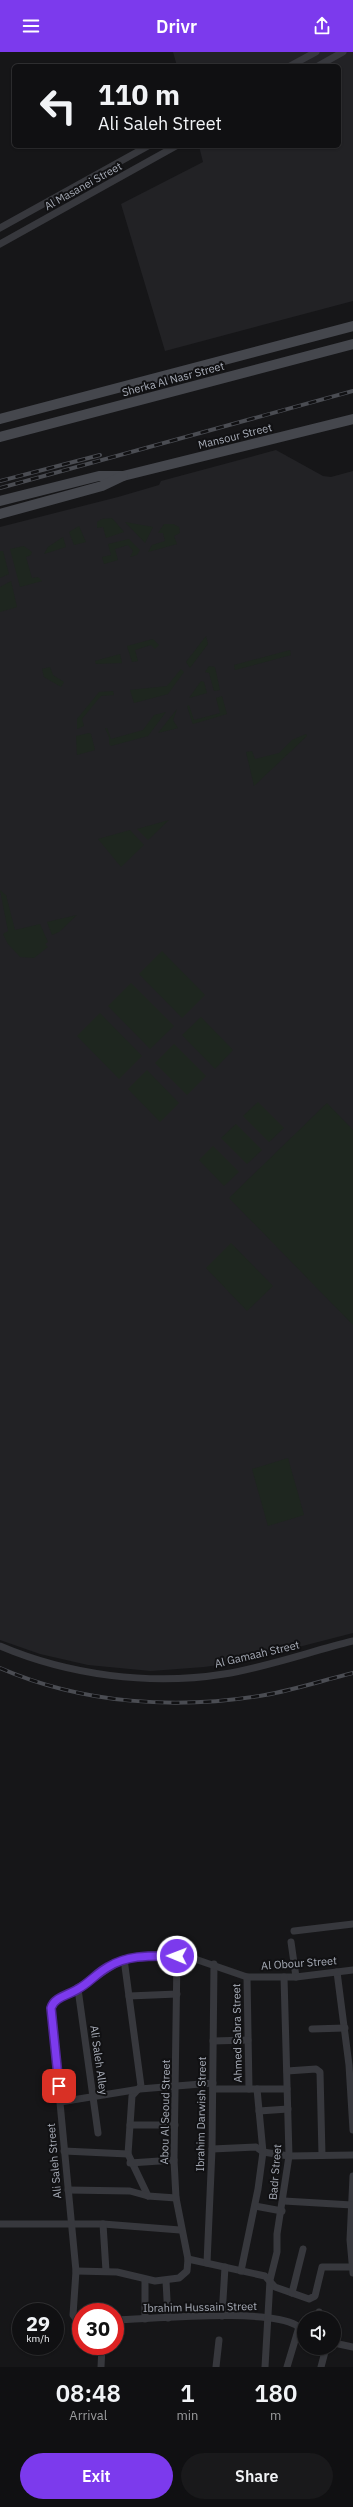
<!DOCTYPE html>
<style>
body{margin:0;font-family:"IBM Plex Sans",sans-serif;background:#19191b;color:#f1f3f6;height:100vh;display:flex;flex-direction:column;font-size:15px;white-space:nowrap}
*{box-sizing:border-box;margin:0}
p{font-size:13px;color:#9c9d9f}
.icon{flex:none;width:22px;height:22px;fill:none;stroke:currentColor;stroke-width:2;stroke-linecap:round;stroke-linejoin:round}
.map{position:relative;height:2315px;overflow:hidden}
.side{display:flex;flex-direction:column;background:#101012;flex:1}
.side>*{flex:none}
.guide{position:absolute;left:12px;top:12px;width:329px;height:84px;border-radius:6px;box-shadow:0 1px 3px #0004,0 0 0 1px #303032;background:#101012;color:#f1f3f6;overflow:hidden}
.controls{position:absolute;left:297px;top:2259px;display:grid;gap:8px}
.controls a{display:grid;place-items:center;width:44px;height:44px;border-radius:50%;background:#101012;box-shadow:0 1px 3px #0004,0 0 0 1px #303032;font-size:20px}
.speed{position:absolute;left:12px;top:2251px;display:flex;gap:8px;font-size:20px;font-weight:700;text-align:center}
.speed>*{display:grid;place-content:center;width:52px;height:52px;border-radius:50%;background:#101012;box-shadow:0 1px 3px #0004,0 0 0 1px #303032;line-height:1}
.speed small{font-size:10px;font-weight:400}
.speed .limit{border:6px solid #d22;background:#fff;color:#111}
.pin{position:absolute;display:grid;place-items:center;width:34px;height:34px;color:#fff;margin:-17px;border-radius:8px;box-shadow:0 2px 6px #0006}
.me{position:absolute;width:44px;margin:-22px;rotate:271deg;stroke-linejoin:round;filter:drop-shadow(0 0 3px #0008)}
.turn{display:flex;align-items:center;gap:14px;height:84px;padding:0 20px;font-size:18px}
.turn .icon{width:52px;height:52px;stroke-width:2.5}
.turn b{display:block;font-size:28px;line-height:34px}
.eta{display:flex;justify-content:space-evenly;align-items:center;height:68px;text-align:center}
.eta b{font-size:24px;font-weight:600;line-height:28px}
.cta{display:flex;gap:8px;margin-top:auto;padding:8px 20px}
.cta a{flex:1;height:46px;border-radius:24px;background:#7c3aed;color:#fff;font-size:16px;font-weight:600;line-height:46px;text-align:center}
.cta a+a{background:#19191b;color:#f1f3f6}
header{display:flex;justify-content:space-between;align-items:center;height:52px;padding:0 20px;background:#7c3aed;color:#fff;font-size:18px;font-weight:600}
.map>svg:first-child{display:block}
</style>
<header><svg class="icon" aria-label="menu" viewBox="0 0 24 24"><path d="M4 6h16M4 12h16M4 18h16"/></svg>Drivr<svg class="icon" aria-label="share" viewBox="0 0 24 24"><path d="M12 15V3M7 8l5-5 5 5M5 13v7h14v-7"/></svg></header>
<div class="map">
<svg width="353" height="2315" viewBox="0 0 353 2315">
<rect width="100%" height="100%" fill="#161618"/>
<g fill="#222225">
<polygon points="173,0 353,0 353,249 165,299 121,152 203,110 199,94 339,94 339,14 177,14"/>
<polygon points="276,398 323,424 331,425 353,419 353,1581 240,1610 204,1615 151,1619 88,1613 40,1602 0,1588 0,475 118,445 159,433 161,429"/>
</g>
<g fill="#1e261f">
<polygon points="112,466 124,480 106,486 103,475 97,476 97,470 102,467"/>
<polygon points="125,470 153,475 145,491"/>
<polygon points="164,472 173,472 179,475 180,481 174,484 177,492 148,500 152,493 165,489 163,481 158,481"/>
<polygon points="79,474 86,490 74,493 69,480"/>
<polygon points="63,485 66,495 44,502 48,495"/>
<polygon points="129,487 140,498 137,503 130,505 133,499 128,493 115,497 118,508 104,512 102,505 111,503 108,492"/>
<polygon points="24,494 32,500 31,503 26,505 32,526 38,525 42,529 20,535 10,497"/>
<polygon points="0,499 3,499 9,522 0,526"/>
<polygon points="11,529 17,555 0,560 0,535"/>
<polygon points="206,584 208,592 190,616 186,610"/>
<polygon points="153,587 159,593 155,597 151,593 135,598 138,609 132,610 127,594"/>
<polygon points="290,598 291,603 235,618 234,613"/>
<polygon points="120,602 122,611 96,612 95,609"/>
<polygon points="209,614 215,615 220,638 214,639 209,621 205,620"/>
<polygon points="50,615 53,623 64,630 61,635 44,625 42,617"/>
<polygon points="181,617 184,620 168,642 134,651 130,638 167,634"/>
<polygon points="201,629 204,630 207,641 189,646"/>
<polygon points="113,639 114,643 101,644 82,667 84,674 77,677 77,667 99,640"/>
<polygon points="222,644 227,662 193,672 192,670 187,654 189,653 194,668 220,661 216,646"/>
<polygon points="177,657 173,668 178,676 158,681"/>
<polygon points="166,660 148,684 111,694 109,692 109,685 105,676 107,676 111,687 143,678 154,663"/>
<polygon points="89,681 91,682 95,698 77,703 76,684"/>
<polygon points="306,682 307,684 254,734 246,700 252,699 255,707 279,701 292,688"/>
<polygon points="169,768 148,788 137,777"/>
<polygon points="130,778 144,793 121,815 98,787"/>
<polygon points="0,838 6,843 15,878 40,872 48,890 45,892 48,895 34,906 20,905 8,892 3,882 8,879"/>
<polygon points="77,863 59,880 52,883 47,870"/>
<polygon points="162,899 205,943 182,966 139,922"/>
<polygon points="131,931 174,974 150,997 108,954"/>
<polygon points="100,961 142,1004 119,1027 77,984"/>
<polygon points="201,965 233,998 215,1017 182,983"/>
<polygon points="174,992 206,1024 187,1043 155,1011"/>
<polygon points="147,1018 179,1051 160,1070 128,1037"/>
<polygon points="258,1050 284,1076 269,1090 243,1064"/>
<polygon points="327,1051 353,1078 353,1273 229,1146"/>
<polygon points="236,1072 262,1098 247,1112 221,1086"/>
<polygon points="213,1094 239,1120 224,1134 199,1108"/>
<polygon points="231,1191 273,1234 247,1259 206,1216"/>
<polygon points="288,1406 304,1463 268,1474 252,1417"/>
</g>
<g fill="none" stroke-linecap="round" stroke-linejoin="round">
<g stroke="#37383d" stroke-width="7">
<polyline points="290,14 316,0"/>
<polyline points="318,14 343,0"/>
<polyline points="0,176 148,94"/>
<polyline points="0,192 176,94"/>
<path d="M0 1594C68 1623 150 1634 224 1622 264 1616 312 1599 353 1589"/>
<polyline points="294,1879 353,1872"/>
<polyline points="291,1890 296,1925"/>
<polyline points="124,1907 141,2034 132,2044 128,2102 148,2144"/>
<polyline points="337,1920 349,2013 353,2078"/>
<polyline points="247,1925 249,2037"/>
<polyline points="78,1937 98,2081"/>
<polyline points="129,1944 177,1942"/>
<polyline points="312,1977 345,1976"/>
<polyline points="213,1989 248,1988"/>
<polyline points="287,2019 316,2017 320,2020 322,2103"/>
<polyline points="213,2037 287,2037"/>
<polyline points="60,2050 140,2037 213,2031"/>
<polyline points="259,2059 288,2057"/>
<polyline points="130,2073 175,2073"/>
<polyline points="212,2097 256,2095 263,2100 289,2104 353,2103"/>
<polyline points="64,2099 128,2102"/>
<polyline points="130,2111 174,2108"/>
<polyline points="353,2124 350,2188 353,2221"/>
<polyline points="68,2138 130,2139 148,2144 176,2146"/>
<polyline points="284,2149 352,2153"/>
<polyline points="255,2154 282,2159"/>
<polyline points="0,2172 103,2172 180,2178"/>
<polyline points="103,2172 106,2219"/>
<polyline points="188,2207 265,2224 275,2235 309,2247 315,2244 322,2215 352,2215"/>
<polyline points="207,2211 212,2097 214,1912"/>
<polyline points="76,2219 117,2220 155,2229 179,2226 187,2219 188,2207 176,2146 174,2108 177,1904"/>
<polyline points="241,2219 258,2137 263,2100 257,2037"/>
<polyline points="166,2229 168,2266"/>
<polyline points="292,2241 303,2197"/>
<polyline points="222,2264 225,2215"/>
<polyline points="318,2266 319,2260"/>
<polyline points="145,2267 145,2228"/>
<path d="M115 2268C153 2267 266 2256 296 2273 299 2275 301 2279 304 2282"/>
<polyline points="81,2269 76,2267 73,2263 76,2219 51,1956 53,1951 124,1907 148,1904 192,1906 247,1925 296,1925 353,1918"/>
<polyline points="334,2291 353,2295"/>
<polyline points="101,2315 102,2294"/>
<polyline points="216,2315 219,2288"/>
<polyline points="265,2315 270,2228 277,2200 277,2182 289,2104 284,1925"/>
<polyline points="287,2315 299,2275"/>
<polyline points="321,2315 326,2296"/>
</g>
<g stroke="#45474d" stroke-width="10">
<polyline points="0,367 353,274"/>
<polyline points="0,385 353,292"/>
<polyline points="0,449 99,424 123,424 353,367"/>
<polyline points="0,462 102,434 123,424"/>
</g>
<g stroke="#4a4c52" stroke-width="4">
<g id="rail">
<polyline points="0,429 100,403"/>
<polyline points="0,436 353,339"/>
<path d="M0 1616C83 1652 177 1658 265 1643 294 1638 324 1628 353 1621"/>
</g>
</g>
<use href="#rail" stroke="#111113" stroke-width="2.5" stroke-dasharray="8" stroke-linecap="butt"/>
</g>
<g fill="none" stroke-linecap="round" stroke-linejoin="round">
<g stroke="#51269a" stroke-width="10">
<path id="route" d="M59 2034 51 1956C54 1945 69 1943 78 1937 89 1931 97 1921 108 1915 129 1902 153 1904 177 1904"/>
</g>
<use href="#route" stroke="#7c3aed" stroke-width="7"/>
</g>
<g text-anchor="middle" stroke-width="4" stroke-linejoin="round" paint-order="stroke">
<g font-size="11" fill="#a8adb8" stroke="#111113">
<text transform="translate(83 134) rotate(-29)" y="4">Al Masanei Street</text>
<text transform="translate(173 327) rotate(-15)" y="4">Sherka Al Nasr Street</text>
<text transform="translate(235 384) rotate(-14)" y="4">Mansour Street</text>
<text transform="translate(257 1602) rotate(-13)" y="4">Al Gamaah Street</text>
<text transform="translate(299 1911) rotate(-4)" y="4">Al Obour Street</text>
<text transform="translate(237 1981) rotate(-91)" y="4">Ahmed Sabra Street</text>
<text transform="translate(99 2008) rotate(82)" y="4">Ali Saleh Alley</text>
<text transform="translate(165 2060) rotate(-89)" y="4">Abou Al Seoud Street</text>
<text transform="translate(201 2062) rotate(-89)" y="4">Ibrahim Darwish Street</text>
<text transform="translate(54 2109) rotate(-95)" y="4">Ali Saleh Street</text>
<text transform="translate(275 2120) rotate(-85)" y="4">Badr Street</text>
<text transform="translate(200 2255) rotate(-1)" y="4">Ibrahim Hussain Street</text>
</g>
</g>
</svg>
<div class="controls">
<a><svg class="icon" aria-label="sound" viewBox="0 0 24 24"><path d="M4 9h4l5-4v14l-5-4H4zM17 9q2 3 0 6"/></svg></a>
</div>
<div class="speed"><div>29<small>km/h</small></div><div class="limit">30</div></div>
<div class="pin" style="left:59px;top:2034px;background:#d93025"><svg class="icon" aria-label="arrive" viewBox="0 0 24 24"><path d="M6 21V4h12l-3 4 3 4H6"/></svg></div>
<svg class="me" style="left:177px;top:1904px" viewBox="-20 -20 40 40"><circle r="17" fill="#7c3aed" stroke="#fff" stroke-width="3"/><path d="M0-11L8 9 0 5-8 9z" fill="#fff"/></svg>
<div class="guide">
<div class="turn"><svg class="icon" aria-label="left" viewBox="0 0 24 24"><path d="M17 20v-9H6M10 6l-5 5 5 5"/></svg><div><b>110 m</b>Ali Saleh Street</div></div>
</div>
</div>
<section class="side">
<div class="eta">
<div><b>08:48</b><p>Arrival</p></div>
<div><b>1</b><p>min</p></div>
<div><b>180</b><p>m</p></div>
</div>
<div class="cta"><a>Exit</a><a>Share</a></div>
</section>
